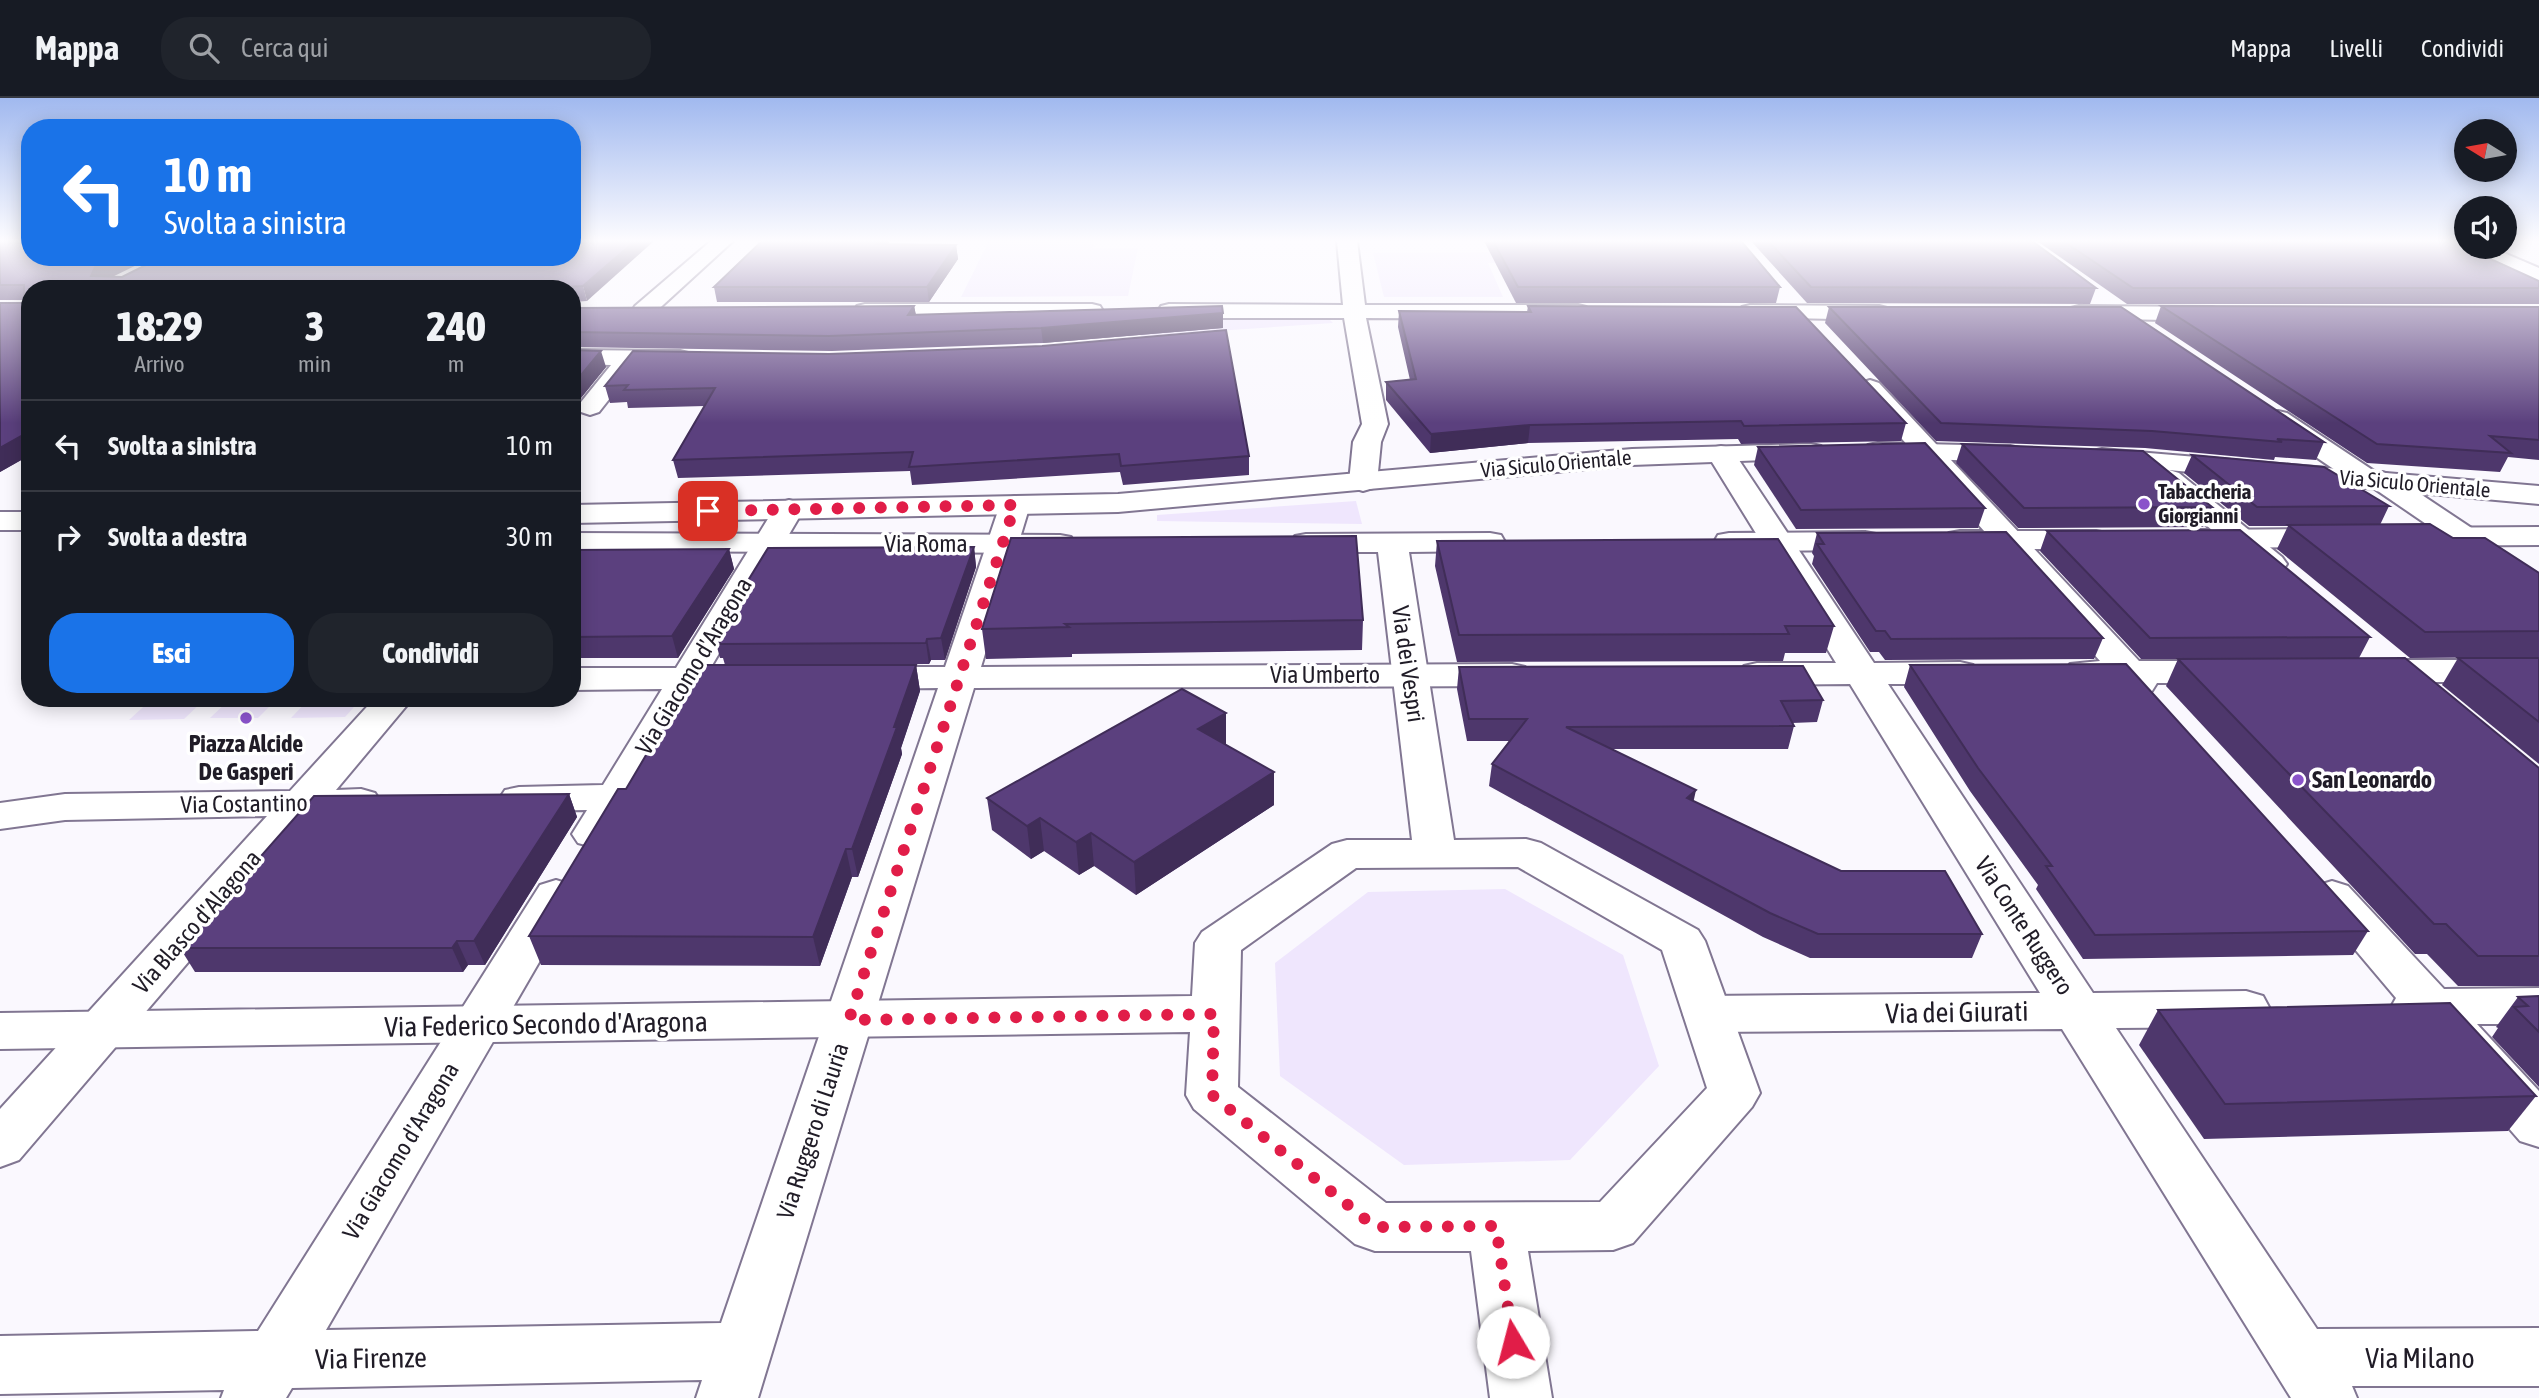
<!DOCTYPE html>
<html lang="it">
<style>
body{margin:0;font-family:"Asap Condensed",sans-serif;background:#20242c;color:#f1f3f6;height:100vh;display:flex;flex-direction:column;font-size:26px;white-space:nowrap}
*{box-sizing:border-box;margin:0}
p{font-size:23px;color:#9ea1a6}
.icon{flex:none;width:38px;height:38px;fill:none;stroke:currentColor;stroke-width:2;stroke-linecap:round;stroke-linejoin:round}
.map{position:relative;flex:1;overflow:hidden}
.sheet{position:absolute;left:21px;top:182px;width:560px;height:427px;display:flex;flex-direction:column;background:#171b24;border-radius:28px;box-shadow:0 4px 18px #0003}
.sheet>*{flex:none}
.banner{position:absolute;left:21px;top:21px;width:560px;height:147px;border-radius:28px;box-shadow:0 4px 18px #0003;background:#1a73e8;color:#fff;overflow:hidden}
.needle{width:46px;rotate:281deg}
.buttons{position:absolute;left:2454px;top:21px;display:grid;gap:14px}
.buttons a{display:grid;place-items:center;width:63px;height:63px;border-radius:50%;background:#171b24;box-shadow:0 4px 18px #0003;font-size:35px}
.pin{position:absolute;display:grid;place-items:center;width:60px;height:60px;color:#fff;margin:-30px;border-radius:14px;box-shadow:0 4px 10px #0006}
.me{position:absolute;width:77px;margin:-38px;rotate:352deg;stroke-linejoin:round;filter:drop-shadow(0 0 5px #0008)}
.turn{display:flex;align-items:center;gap:24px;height:147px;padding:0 28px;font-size:32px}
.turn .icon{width:91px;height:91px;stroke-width:2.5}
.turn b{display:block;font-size:49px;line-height:60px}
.eta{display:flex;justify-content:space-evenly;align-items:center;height:119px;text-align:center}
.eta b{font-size:42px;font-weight:800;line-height:49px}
.button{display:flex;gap:14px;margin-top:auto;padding:14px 28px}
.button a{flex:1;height:80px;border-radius:28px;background:#1a73e8;color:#fff;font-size:28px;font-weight:800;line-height:80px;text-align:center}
.button a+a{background:#20242c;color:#f1f3f6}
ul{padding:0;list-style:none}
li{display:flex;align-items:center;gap:21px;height:91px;padding:0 28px;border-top:2px solid #363941}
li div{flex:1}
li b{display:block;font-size:26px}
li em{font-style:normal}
header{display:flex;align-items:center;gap:42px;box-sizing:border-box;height:98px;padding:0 35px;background:#171b24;border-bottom:2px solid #363941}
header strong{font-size:33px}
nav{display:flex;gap:38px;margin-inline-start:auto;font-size:24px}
.search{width:490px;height:63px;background:#20242c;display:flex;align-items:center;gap:18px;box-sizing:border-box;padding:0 24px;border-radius:28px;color:#9ea1a6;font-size:26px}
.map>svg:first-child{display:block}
</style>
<header>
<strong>Mappa</strong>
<div class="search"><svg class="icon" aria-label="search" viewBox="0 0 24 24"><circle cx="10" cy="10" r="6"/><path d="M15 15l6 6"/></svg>Cerca qui</div>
<nav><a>Mappa</a><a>Livelli</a><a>Condividi</a></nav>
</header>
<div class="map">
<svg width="2539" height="1300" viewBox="0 0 2539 1300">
<rect width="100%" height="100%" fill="#faf8fe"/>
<g fill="#efe6fd">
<polygon points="989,143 1095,143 1093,150 1138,150 1128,198 961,199"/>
<polygon points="1546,154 1552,164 1488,165 1503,199 1384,199 1373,155"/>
<polygon points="1327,219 1333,225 1141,238 1138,221"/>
<polygon points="1356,403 1362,426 1157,423 1157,417"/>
<polygon points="153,600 206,600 184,621 129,622"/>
<polygon points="231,600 278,600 258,620 210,620"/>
<polygon points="310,600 362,600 345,619 291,620"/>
<polygon points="1505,791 1623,857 1659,968 1570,1062 1404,1067 1280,978 1275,865 1368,794"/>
</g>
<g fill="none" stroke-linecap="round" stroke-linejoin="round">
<g stroke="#817692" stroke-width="4">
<polygon id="pedestrian" points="2382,374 2392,377 2476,433 2480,439 2476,445 2465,448 2454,445 2372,389 2368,383 2372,377"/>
</g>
<g stroke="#817692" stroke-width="4">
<g id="minor">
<polygon points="711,143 733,143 651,218 635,218 632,213 635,208"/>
<polygon points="1337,143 1357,143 1365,207 1578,207 1586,209 1589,214 1586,219 1578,221 1366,220 1388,326 1381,344 1377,384 1373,390 1363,393 1353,390 1349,384 1353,344 1362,326 1344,220 1169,220 1161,218 1158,213 1161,208 1169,206 1343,207"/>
<polygon points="865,206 1092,206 1100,208 1103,213 1100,218 1092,220 857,218 854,213 857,208"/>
<polygon points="1750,207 1879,208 1887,210 1890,215 1887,220 1879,222 1742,219 1739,214 1742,209"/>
<polygon points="2079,208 2212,209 2220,211 2223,216 2220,221 2212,223 2071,220 2068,215 2071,210"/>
<polygon points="572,252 680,253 688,255 692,260 688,265 636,267 599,314 590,317 581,314 577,309 611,267 572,266"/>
<path d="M1870 282 1879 285 2139 563H2226L2239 566 2244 574 2239 582 2226 585H2157L2152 593C2138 596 2129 596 2119 585H2083L2070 582 2065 574 2070 566 2100 563 1861 295 1857 290 1861 285Z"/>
<polygon points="2278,313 2287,315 2377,375 2381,381 2377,387 2367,390 2357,387 2269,327 2265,321 2269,315"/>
<polygon points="1721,348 1731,350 1874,565 1960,564 1973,567 1978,575 1973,583 1960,586 1888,586 2093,895 2246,893 2263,898 2270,911 2263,924 2246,929 2116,930 2317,1231 2539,1230 2539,1288 2352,1288 2357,1300 2291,1300 2062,931 1707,934 1690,929 1683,916 1690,903 1707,898 2040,895 1850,586 1757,587 1744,584 1739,576 1744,568 1757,565 1836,565 1707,356 1711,350"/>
<polygon points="2169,372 2179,375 2282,459 2287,466 2282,473 2271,475 2260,473 2159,387 2155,381 2159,375"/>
<polygon points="1015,398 1025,401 1030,407 981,569 1512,566 1525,569 1530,577 1525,585 1512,588 974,590 758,1300 696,1300 702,1282 292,1290 286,1300 221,1300 224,1292 0,1296 0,1238 258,1233 540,787 556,782 572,787 578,797 326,1232 721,1225 938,590 865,591 852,588 847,580 852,572 865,569 945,569 1000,407 1005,401"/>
<polygon points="789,402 799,405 804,411 711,569 749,569 762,572 767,580 762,588 749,591 699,591 608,745 593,749 578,745 572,736 587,712 519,713 505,710 499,701 505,692 519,689 603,687 662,591 572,592 572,570 676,570 774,411 779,405"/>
<polygon points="2366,562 2539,562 2539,584 2366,584 2353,581 2348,573 2353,565"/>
<polygon points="375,600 413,600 336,692 361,691 375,695 381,704 375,713 361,717 314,717 19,1062 0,1069 0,1011 267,718 65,722 0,731 0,705 65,696 290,693"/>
<polygon points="2332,783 2348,788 2444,891 2539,890 2539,926 2477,926 2539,993 2539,1049 2520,1043 2419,927 2398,922 2391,909 2396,900 2310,798 2316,788"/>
</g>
</g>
<g stroke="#817692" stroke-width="4">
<g id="tertiary">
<polygon points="2466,147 2466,149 2490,149 2539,170 2539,184 2467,153 2464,149"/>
<polygon points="2539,429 2539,447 2398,448 2387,445 2383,439 2387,433 2398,430"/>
<polygon points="2334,431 2345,433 2349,440 2345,447 2334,449 2198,450 2187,448 2183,441 2187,434 2198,432"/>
<polygon points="1960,433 2096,433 2107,435 2111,442 2107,449 2096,451 1960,451 1949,449 1945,442 1949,435"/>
<polygon points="1865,434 1876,436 1880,443 1876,450 1865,452 1729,453 1718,451 1714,444 1718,437 1729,435"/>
<polygon points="572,435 1060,437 1071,439 1075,446 1071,453 1060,455 572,453"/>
<path d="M1490 435 1501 437 1505 444 1501 451 1490 453 1409 454 1454 742 1526 741 1541 745 1698 832 1705 843 1760 995 1752 1009 1633 1145 1613 1152 1528 1153 1552 1300H1490L1471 1153H1375L1355 1146 1194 1011 1186 997 1190 934 0 951V915L1192 898 1195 845 1202 834 1332 746 1347 742H1412L1378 454H1306L1295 452 1291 445 1295 438 1306 436ZM1518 769 1662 852 1707 990 1600 1104 1386 1105 1238 989 1241 852 1356 770Z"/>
</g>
</g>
<g stroke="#817692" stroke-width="4">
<g id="primary">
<polygon points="1878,345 2010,348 2020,350 2024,356 2020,362 2010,364 1868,359 1864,353 1868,347"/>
<polygon points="1811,346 1821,348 1825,354 1821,360 1632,367 1118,414 572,425 572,407 1118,396 1632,351"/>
<polygon points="2102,351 2539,388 2539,406 2092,365 2088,359 2092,353"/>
<rect x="0" y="414" width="30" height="18"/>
</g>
</g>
<use href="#pedestrian" fill="#fff" fill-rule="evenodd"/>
<use href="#minor" fill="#fff" fill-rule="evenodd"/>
<use href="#tertiary" fill="#fff" fill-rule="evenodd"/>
<use href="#primary" fill="#fff" fill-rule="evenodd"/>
</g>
<g fill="#4e376c">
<polygon points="0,143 113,179 122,179 572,143 587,203 572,204 572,191 30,191 30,357 0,374 24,202 0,202"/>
<polygon points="1484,143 1741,143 1780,189 1776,205 1516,205"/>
<polygon points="1751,143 2032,143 2096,190 2090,206 1807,205"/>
<polygon points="2037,143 2451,143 2539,183 2539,206 2127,206"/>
<polygon points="888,146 956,147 958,161 929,204 717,204 714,189"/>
<polygon points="914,208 916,217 1223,215 1223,230 1043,245 832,253 572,249 572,210"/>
<polygon points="1528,208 1906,325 1901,343 1741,346 1738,341 1528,345 1430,355 1386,302 1386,284 1410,282 1398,229 1399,213 1527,214"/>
<polygon points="2161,208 2539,209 2539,362 2508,359 2500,374 2367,365 2155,225"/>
<polygon points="1829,209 2324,344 2316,362 2275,359 2274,362 2145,350 1936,343 1825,225"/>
<polygon points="572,252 606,269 576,306 572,306"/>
<polygon points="633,253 1249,358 1249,377 1123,387 1120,374 912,387 910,373 678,380 673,362 705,308 628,310 627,304 610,305 605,288"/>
<polygon points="1962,346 2212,409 2203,429 2018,430 1956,365"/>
<polygon points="1758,349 1985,410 1978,430 1796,431 1754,367"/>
<polygon points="2192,357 2389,408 2380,427 2453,440 2539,475 2539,559 2410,560 2277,451 2288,428 2249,428 2184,375"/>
<polygon points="2047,433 2370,539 2359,560 2539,670 2539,888 2458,888 2427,856 2415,856 2166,588 2178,561 2141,561 2040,453"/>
<polygon points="1817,435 2103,540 2094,561 1885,562 1879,554 1870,554 1812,466 1814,458 1812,455"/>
<polygon points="1011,440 1363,522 1362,552 1072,556 1072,559 986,561 982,531"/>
<polygon points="1437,443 1834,528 1826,555 1785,555 1783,563 1457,564 1435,468"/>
<polygon points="974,449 976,469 945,562 931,562 929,566 725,567 723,560 720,560 714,538"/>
<polygon points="729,451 734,471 678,560 572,560 572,452"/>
<polygon points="2458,560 2539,560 2539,666 2442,587"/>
<polygon points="916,567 920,593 901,650 902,656 858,779 852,779 820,868 541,867 529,838 670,624"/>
<polygon points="1910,567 2368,833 2353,857 2083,861 2036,791 2038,787 1970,693 1904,589"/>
<polygon points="1459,569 1823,602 1817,624 1792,625 1794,628 1788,651 1612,651 1694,703 1841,773 1982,836 1972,860 1810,860 1763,839 1489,688 1492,666 1509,643 1467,643 1457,591"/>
<polygon points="1225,647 1274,674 1274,707 1136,797 1094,768 1079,777 1044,753 1031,761 992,732 987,700"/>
<polygon points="569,696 577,719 485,867 468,867 463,874 195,874 180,850"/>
<polygon points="2539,898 2539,989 2492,939 2498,930 2496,929 2518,899"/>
<polygon points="2158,912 2536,998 2508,1033 2204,1041 2139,947"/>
</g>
<g fill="#402d58">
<polygon points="635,143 654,143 587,203 583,188"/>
<polygon points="879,143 890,143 879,160 877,146"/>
<polygon points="956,147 958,161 929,204 927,189"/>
<polygon points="116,159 153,159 102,184 91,178 95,169"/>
<polygon points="914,208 917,223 908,217"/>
<polygon points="1223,215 1223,230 1043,245 1041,230"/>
<polygon points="601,253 606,269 576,306 572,295 572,288"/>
<polygon points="1530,327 1528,345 1430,355 1431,336"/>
<polygon points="30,333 30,357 0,374 0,350"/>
<polygon points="974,449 976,469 945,562 941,540"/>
<polygon points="729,451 734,471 678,560 672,538"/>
<polygon points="927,541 931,562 929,566 926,545"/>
<polygon points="916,567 920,593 901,650 902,656 858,779 852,751"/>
<polygon points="1226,615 1226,647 1199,663 1198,631"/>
<polygon points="1274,674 1274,707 1136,797 1134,764"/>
<polygon points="1696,692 1691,715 1687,700"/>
<polygon points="569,696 577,719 485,867 474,843"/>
<polygon points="1040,720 1044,753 1031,761 1027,728"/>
<polygon points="1091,735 1094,768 1079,777 1076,744"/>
<polygon points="846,751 852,779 820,868 813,839"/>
<polygon points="457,843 468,867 463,874 452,850"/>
</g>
<g fill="#5b407e" stroke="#402d58" stroke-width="2">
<polygon points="0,143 30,143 30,159 116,159 95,169 91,178 122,179 162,159 572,159 572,143 635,143 583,188 566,189 566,191 30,191 30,333 0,350 0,205 24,205 24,187 0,187"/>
<polygon points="762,143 879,143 877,146 956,147 927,189 714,189"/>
<polygon points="1493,143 1741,143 1780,189 1518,189"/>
<polygon points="1768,143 2032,143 2096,190 1811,189"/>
<polygon points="2063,143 2451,143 2539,183 2539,190 2133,190"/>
<polygon points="914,208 908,217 1222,208 1223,215 1041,230 829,238 572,234 572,210"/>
<polygon points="1528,208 1796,209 1906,325 1744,328 1741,323 1530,327 1431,336 1386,284 1416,281 1399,213 1531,214"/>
<polygon points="2161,208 2539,209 2539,342 2490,338 2511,355 2377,346"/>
<polygon points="1829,209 2121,209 2324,344 2277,341 2282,344 2152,333 1941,325"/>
<polygon points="1226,232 1249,358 1121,368 1119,356 909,369 913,354 673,362 715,290 624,292 628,287 605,288 633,253 829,256 1042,248"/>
<polygon points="572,252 601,253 572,288"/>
<polygon points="1925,345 1985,410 1801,412 1758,349"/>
<polygon points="1962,346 2143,353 2212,409 2024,410"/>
<polygon points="2192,357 2324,369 2389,408 2257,409"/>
<polygon points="2430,426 2453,440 2485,440 2539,475 2539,533 2425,534 2288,427"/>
<polygon points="2240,432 2370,539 2150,540 2047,433"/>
<polygon points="2006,434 2103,540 1891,541 1885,533 1876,533 1817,446 1824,446 1817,435"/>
<polygon points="1356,438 1363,522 1065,526 1069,529 982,531 1011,440"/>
<polygon points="1778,441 1834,528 1785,528 1789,536 1459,537 1437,443"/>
<polygon points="974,449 941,540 927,541 926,545 719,546 723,538 714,538 768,450"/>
<polygon points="729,451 672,538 572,539 572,452"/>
<polygon points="2405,560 2539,670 2539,858 2478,858 2446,826 2434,826 2178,561"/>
<polygon points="2458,560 2539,560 2539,624"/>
<polygon points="2126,566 2368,833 2095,837 2046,768 2052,768 1978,670 1910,567"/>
<polygon points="703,567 916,567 894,629 897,629 852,751 846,751 813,839 529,838 618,691 626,691 665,625 670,624"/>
<polygon points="1803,568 1823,602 1781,603 1794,628 1566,629 1696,692 1687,700 1841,773 1945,773 1982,836 1818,836 1770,815 1492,666 1527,621 1469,621 1459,569"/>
<polygon points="1182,591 1226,615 1198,631 1274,674 1134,764 1091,735 1076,744 1040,720 1027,728 987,700"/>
<polygon points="569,696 474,843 457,843 452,850 180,850 314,698"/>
<polygon points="2539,898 2539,934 2514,909 2528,908 2518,899"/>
<polygon points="2450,905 2536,998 2225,1006 2158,912"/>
</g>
<linearGradient id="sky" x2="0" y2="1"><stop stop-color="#a1b9ef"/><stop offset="0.44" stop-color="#fdfcff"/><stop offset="1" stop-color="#fdfcff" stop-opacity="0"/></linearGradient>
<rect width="2539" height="325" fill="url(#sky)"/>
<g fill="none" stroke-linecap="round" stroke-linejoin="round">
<polyline stroke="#e11d48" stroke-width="12" stroke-dasharray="0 21.6" points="708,413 1015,407 849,922 1214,916 1212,997 1375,1129 1496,1128 1513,1244"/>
</g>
<g fill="#8a53ca" stroke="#fff" stroke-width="2.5">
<circle cx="2144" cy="406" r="7"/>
<circle cx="246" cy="620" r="7"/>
<circle cx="2298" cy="682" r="7"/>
</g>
<g text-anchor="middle" stroke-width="7" stroke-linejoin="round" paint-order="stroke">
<g font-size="21" fill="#201c27" stroke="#fff">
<text transform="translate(1556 366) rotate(-5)" y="7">Via Siculo Orientale</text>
<text transform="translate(2415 386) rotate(5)" y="7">Via Siculo Orientale</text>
</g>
<g font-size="21" font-weight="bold" fill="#201c27" stroke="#fff" text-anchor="start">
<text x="2158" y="401">Tabaccheria<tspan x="2158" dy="24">Giorgianni</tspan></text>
</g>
<g font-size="24" fill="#201c27" stroke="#fff">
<text x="926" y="454">Via Roma</text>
<text transform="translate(1408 566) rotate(82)" y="8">Via dei Vespri</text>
<text transform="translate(694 568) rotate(-59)" y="8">Via Giacomo d'Aragona</text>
<text x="1325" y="585">Via Umberto</text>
<text transform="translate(244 706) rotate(-1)" y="8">Via Costantino</text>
<text transform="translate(197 824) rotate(-49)" y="8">Via Blasco d'Alagona</text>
<text transform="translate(2024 828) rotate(57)" y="8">Via Conte Ruggero</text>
<text transform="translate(813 1033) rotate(-72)" y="8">Via Ruggero di Lauria</text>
<text transform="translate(401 1053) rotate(-59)" y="8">Via Giacomo d'Aragona</text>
</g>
<g font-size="24" font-weight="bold" fill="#201c27" stroke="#fff">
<text x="246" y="654">Piazza Alcide<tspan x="246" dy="28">De Gasperi</tspan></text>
<text x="2312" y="690" text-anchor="start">San Leonardo</text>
</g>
<g font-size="28" fill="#201c27" stroke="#fff">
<text transform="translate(1957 914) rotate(-1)" y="10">Via dei Giurati</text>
<text transform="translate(546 926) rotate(-1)" y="10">Via Federico Secondo d'Aragona</text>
<text transform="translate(371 1260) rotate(-1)" y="10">Via Firenze</text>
<text x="2420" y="1270">Via Milano</text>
</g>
</g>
</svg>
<div class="buttons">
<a><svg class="needle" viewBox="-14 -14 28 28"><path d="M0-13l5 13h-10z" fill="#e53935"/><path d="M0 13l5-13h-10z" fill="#9ea1a6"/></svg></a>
<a><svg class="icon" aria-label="sound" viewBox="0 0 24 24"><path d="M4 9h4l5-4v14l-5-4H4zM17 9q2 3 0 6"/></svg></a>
</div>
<div class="pin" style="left:708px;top:413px;background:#d93025"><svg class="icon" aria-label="arrive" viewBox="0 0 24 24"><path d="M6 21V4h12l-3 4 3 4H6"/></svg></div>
<svg class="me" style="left:1513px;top:1244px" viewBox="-20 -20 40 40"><circle r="19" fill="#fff"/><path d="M0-13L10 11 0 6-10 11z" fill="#e11d48"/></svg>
<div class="banner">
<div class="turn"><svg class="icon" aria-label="left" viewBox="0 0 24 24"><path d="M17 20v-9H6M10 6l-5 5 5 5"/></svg><div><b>10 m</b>Svolta a sinistra</div></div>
</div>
<section class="sheet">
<div class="eta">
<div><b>18:29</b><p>Arrivo</p></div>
<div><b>3</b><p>min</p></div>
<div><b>240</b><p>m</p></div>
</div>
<ul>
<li><svg class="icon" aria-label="left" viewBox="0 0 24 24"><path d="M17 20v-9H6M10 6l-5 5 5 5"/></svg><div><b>Svolta a sinistra</b></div><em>10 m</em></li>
<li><svg class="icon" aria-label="right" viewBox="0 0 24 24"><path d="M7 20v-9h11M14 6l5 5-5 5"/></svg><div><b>Svolta a destra</b></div><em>30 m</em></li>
</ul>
<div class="button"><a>Esci</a><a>Condividi</a></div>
</section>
</div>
